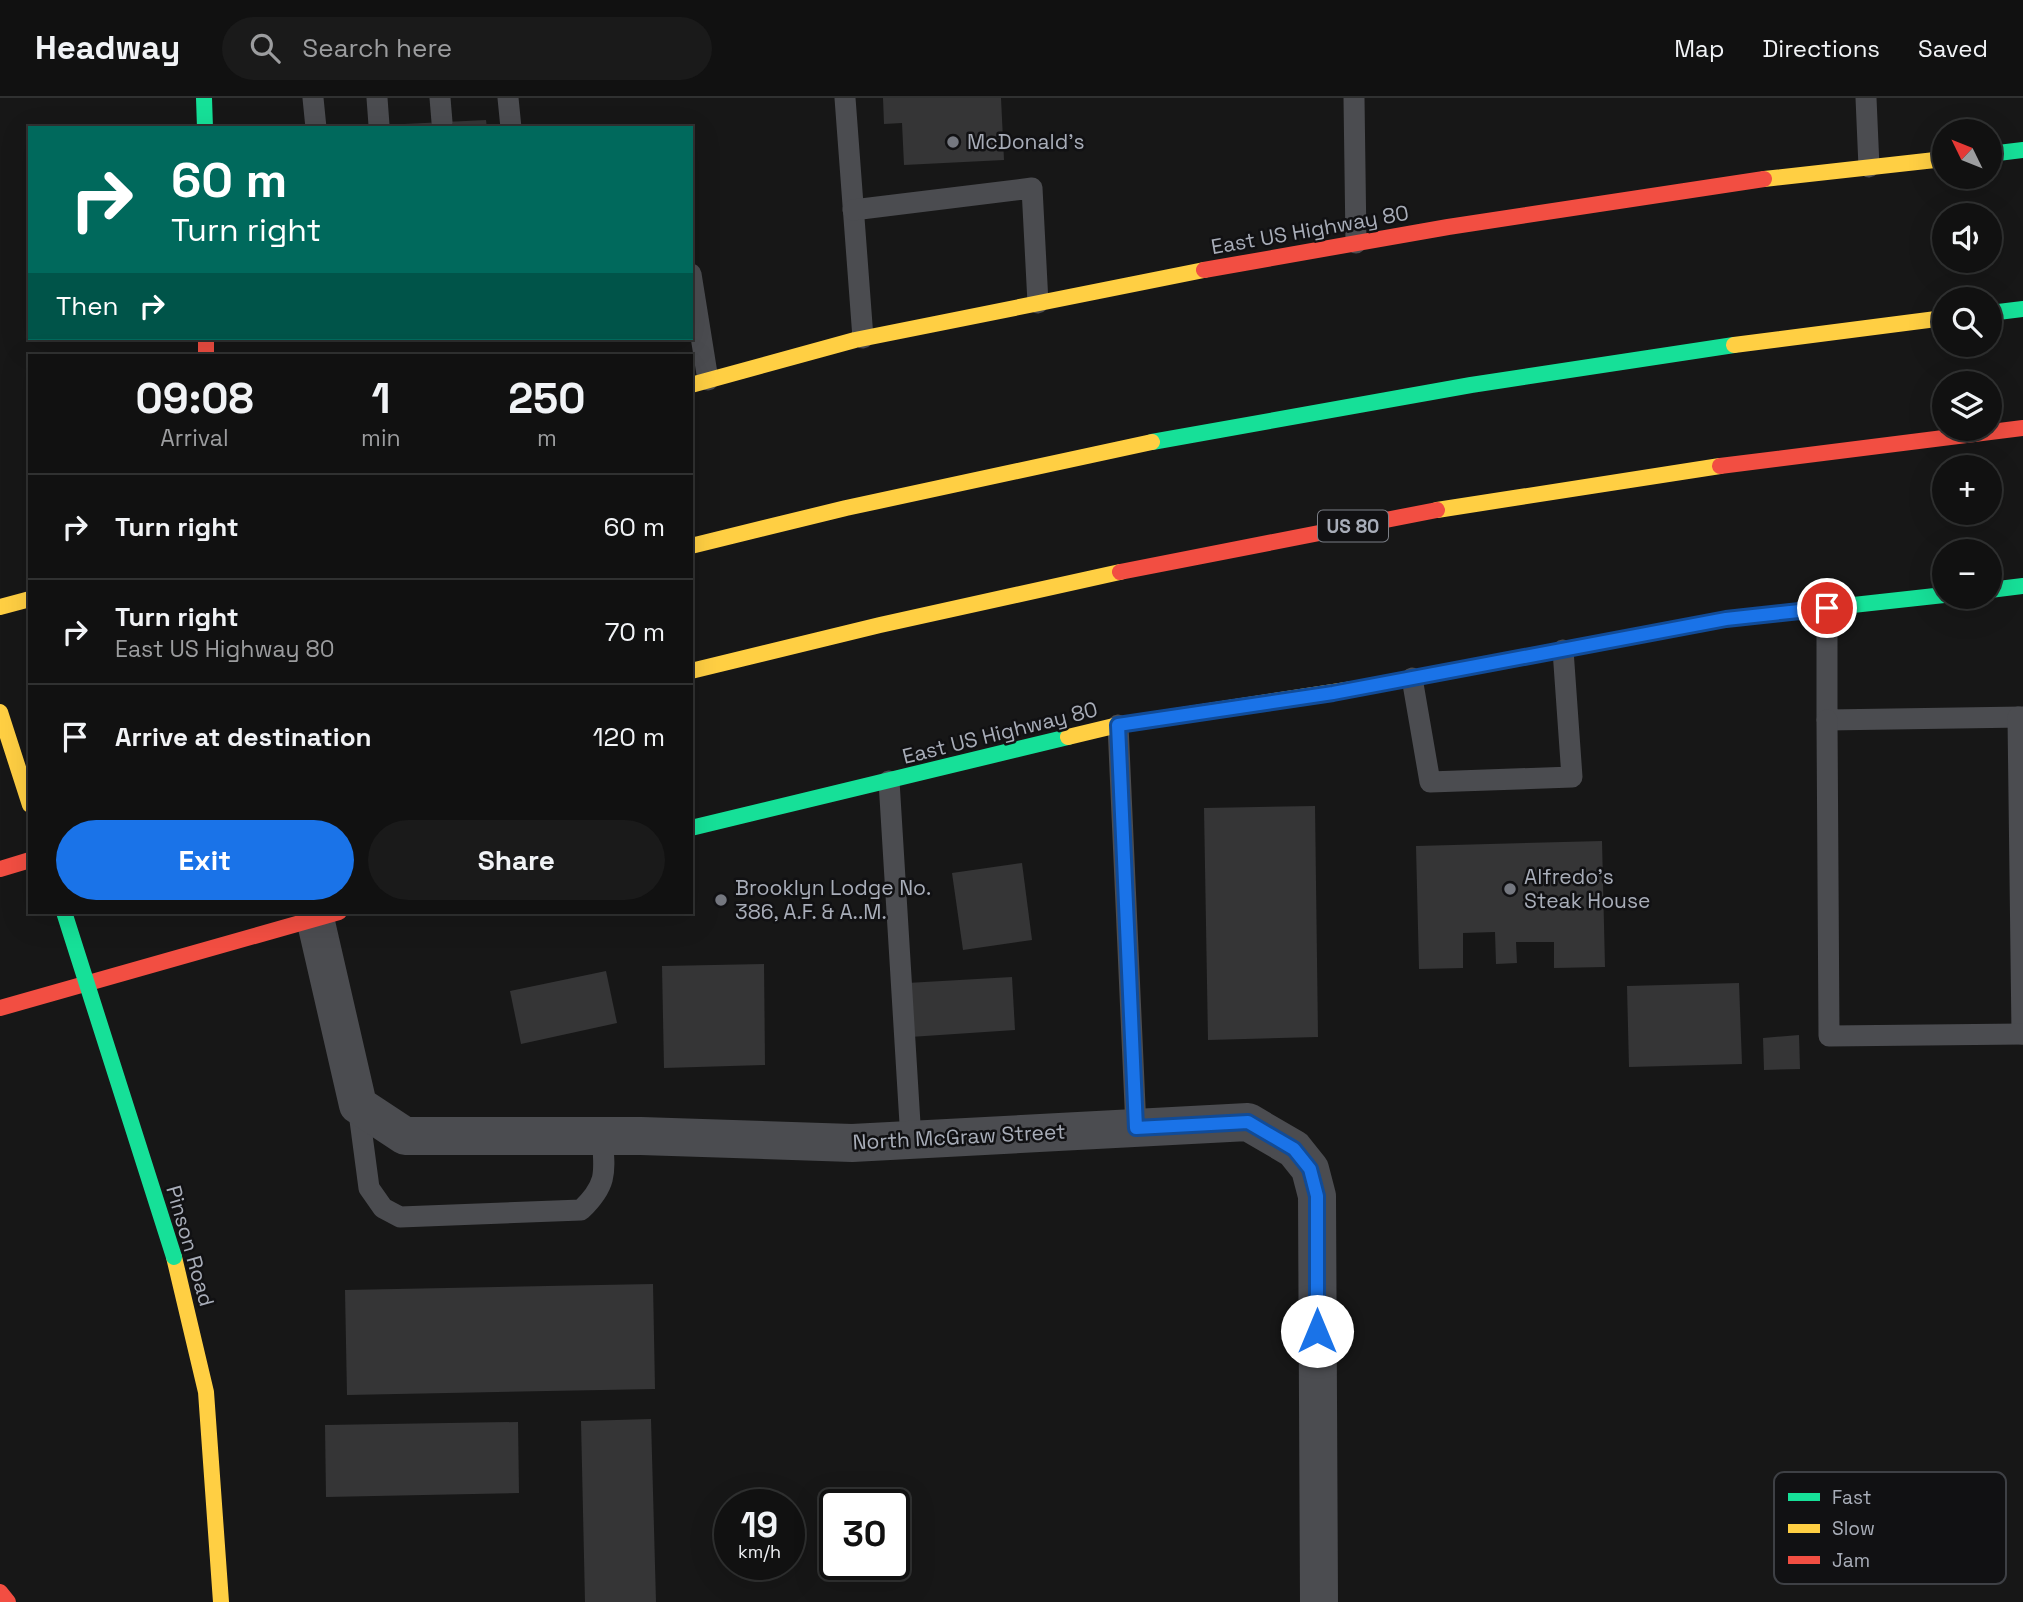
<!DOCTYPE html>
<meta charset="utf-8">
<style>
body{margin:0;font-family:"Space Grotesk",sans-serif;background:#1a1a1a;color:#f1f3f6;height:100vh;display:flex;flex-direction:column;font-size:26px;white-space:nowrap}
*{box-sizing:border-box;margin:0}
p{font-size:23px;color:#9c9d9f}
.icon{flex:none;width:38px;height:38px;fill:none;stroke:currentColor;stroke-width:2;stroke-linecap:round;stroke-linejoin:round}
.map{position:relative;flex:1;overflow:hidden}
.drawer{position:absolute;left:28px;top:256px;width:665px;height:560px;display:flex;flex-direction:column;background:#111;border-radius:0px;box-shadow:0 7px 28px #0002,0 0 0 2px #303131}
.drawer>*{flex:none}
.hud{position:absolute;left:28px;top:28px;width:665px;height:214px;border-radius:0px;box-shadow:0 7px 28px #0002,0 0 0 2px #303131;background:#00695c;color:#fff;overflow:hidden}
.needle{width:46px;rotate:313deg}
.controls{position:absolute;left:1932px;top:21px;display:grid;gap:14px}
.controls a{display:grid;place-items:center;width:70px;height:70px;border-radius:50%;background:#111;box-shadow:0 7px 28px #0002,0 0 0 2px #303131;font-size:35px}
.speed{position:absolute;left:714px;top:1391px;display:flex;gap:14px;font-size:35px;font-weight:700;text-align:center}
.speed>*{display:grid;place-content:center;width:91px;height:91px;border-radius:50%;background:#111;box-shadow:0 7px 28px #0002,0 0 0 2px #303131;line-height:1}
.speed small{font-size:18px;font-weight:400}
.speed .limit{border:4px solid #111;border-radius:10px;background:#fff;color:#111}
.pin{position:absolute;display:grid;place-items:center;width:60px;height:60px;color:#fff;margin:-30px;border:4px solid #fff;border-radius:50%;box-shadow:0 2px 7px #0007}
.me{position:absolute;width:77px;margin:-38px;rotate:0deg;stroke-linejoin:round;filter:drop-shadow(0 0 5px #0008)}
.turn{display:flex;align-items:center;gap:24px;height:147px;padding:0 28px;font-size:32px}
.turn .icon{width:91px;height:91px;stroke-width:2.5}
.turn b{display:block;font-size:49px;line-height:60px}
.then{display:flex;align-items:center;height:66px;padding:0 28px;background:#0003;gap:14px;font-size:26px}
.eta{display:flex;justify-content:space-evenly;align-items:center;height:119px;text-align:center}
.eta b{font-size:42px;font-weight:700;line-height:49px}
.button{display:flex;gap:14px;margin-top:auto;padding:14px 28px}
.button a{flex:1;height:80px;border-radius:42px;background:#1a73e8;color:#fff;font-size:28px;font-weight:700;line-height:80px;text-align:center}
.button a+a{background:#1a1a1a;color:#f1f3f6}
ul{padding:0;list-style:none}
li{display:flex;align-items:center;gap:21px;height:105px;padding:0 28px;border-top:2px solid #303131}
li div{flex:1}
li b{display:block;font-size:26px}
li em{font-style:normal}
header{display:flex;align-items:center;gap:42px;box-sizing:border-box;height:98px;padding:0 35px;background:#111;border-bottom:2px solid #303131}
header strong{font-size:33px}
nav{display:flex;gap:38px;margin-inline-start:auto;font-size:24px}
.search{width:490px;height:63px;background:#1a1a1a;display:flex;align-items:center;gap:18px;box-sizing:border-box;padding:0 24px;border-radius:38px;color:#9c9d9f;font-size:26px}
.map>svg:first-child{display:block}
</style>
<header>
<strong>Headway</strong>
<div class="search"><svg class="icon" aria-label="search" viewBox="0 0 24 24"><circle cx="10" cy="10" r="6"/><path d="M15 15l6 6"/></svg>Search here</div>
<nav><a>Map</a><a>Directions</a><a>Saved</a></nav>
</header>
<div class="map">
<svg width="2023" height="1504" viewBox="0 0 2023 1504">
<rect width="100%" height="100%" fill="#171717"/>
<g fill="#353536">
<polygon points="883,0 1001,0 1004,62 904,67 902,25 884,26"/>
<polygon points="486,22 487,30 363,30 363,28"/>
<polygon points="1315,708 1318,939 1208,942 1204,710"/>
<polygon points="1602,743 1605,869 1554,870 1554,844 1516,844 1517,865 1496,866 1495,834 1463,835 1463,870 1419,871 1416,748"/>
<polygon points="1022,765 1032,842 963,852 952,775"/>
<polygon points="764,866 765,967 664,970 662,868"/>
<polygon points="606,873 617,925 521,946 510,893"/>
<polygon points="1012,879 1015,932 910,939 907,885"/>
<polygon points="1739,885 1742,966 1629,969 1627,888"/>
<polygon points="1799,937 1800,971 1764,972 1763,940"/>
<polygon points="653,1186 655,1291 347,1297 345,1192"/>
<polygon points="651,1321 656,1504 585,1504 581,1323"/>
<polygon points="518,1324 519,1395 326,1399 325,1327"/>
</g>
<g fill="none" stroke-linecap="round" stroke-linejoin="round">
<g stroke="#4b4c50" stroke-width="21">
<polyline points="313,0 316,30"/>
<polyline points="377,0 379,27"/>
<polyline points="440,0 442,24"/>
<polyline points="508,0 511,30"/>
<polyline points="845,0 863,240"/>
<polyline points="1354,0 1356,145"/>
<polyline points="1866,0 1869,69"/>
<polyline points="853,112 1032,90 1038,205"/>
<polyline points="691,176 708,282"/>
<polyline points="1827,510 1827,622 2023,619"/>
<polyline points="1412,580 1430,684 1572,679 1563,552"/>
<polyline points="2018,619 2022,936"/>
<polyline points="1827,622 1829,938 2023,936"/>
<polyline points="1118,627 1136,1030"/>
<polyline points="889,683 911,1042"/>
<path d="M358 1007 369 1090 383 1110 400 1119 581 1112C608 1086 605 1074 602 1038"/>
</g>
<polyline stroke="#4b4c50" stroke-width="38" points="315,820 358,1007 405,1038 641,1038 852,1045 1248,1024 1294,1051 1310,1071 1317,1098 1319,1504"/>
<g stroke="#16e098" stroke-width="16">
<polyline points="204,0 205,30"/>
<polyline points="1990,56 2023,52"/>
<polyline points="1990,215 2023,211"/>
<polyline points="1152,344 1471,287 1734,247"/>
<polyline points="1990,492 2023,488"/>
<polyline points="1353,591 1726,521 1944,497"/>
<polyline points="691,730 1068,639"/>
</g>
<g stroke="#ffcf43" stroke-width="16">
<polyline points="1764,81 1944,61"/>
<polyline points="1734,247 1944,220"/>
<polyline points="691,287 855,242 1204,172"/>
<polyline points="1437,412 1720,368"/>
<polyline points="691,448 846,410 1152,344"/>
<polyline points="0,509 30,501"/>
<polyline points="691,573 880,527 1120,474"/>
<polyline points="1068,639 1118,627 1353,591"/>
<polyline points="174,1159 206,1294 221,1504"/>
</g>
<g stroke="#f24e42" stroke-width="16">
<polyline points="1204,172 1448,129 1764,81"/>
<polyline points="206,240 206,257"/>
<polyline points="1720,368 2023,330"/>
<polyline points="1120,474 1437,412"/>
<polyline points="0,771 30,762"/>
<polyline points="0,910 339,814"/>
<polyline points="0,1494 8,1504"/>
</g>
<polyline stroke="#16e098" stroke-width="16" points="64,814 174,1159"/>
<polyline stroke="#ffcf43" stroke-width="16" points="0,614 30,707"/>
</g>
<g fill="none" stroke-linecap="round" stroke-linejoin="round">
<g stroke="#114b97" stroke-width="18">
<polyline id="route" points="1317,1233 1317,1098 1310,1071 1294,1051 1248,1024 1136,1030 1118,627 1333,595 1726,521 1827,510"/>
</g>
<use href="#route" stroke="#1a73e8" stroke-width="12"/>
</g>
<g fill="#757880" stroke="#111113" stroke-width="2.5">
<circle cx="953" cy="44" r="7"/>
<circle cx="1510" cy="791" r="7"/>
<circle cx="721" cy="802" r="7"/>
</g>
<g text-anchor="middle" stroke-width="5" stroke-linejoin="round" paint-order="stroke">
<rect fill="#111113" stroke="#7b7e86" stroke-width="2" x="1318" y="412.5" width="70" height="31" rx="5"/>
<g font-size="19" font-weight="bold" fill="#a8adb8">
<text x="1353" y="435">US 80</text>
</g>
<g font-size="21" fill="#a8adb8" stroke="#111113" text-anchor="start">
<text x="967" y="51">McDonald's</text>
<text x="1524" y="786">Alfredo's<tspan x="1524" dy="24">Steak House</tspan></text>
<text x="735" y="797">Brooklyn Lodge No.<tspan x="735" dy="24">386, A.F. &amp; A..M.</tspan></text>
</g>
<g font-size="21" fill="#a8adb8" stroke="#111113">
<text transform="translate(1310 132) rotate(-10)" y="7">East US Highway 80</text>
<text transform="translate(1000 635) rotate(-14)" y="7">East US Highway 80</text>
<text transform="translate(959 1039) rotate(-3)" y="7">North McGraw Street</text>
<text transform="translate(190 1148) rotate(74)" y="7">Pinson Road</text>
</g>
</g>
<rect x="1774" y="1374" width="232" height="112" rx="10" fill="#111113" stroke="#3e4045" stroke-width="2"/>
<rect x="1788" y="1395" width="32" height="8" fill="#16e098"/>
<rect x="1788" y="1426" width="32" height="9" fill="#ffcf43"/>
<rect x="1788" y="1458" width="32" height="8" fill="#f24e42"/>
<g font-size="19" fill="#a8adb8">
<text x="1832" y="1406">Fast</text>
<text x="1832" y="1437">Slow</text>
<text x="1832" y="1469">Jam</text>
</g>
</svg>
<div class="controls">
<a><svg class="needle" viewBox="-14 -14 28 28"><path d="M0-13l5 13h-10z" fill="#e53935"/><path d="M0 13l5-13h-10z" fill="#9c9d9f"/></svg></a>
<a><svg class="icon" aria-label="sound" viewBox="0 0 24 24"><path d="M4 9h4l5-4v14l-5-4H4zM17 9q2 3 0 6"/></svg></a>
<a><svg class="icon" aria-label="search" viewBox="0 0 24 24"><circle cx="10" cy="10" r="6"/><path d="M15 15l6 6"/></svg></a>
<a><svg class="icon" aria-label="layers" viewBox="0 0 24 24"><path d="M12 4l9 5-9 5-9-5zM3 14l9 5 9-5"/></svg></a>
<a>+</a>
<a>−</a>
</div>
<div class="speed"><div>19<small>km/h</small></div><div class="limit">30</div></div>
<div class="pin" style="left:1827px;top:510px;background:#d93025"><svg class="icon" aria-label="arrive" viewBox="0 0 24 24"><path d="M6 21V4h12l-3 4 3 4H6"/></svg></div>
<svg class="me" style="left:1317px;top:1233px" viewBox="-20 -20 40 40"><circle r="19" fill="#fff"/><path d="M0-13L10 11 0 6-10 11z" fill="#1a73e8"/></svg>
<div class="hud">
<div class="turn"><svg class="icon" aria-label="right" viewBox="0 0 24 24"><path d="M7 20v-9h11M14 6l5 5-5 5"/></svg><div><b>60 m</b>Turn right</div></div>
<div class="then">Then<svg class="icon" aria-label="right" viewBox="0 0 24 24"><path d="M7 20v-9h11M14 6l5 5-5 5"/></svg></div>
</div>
<section class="drawer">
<div class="eta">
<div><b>09:08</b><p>Arrival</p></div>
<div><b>1</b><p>min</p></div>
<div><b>250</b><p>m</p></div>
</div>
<ul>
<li><svg class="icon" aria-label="right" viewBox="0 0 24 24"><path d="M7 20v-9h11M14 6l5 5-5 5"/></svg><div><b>Turn right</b></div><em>60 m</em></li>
<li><svg class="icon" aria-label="right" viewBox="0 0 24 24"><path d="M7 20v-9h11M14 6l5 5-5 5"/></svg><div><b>Turn right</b><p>East US Highway 80</p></div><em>70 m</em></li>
<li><svg class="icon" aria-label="arrive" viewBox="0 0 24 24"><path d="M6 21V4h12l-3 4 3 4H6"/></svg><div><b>Arrive at destination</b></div><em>120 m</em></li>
</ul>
<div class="button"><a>Exit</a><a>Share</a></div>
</section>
</div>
